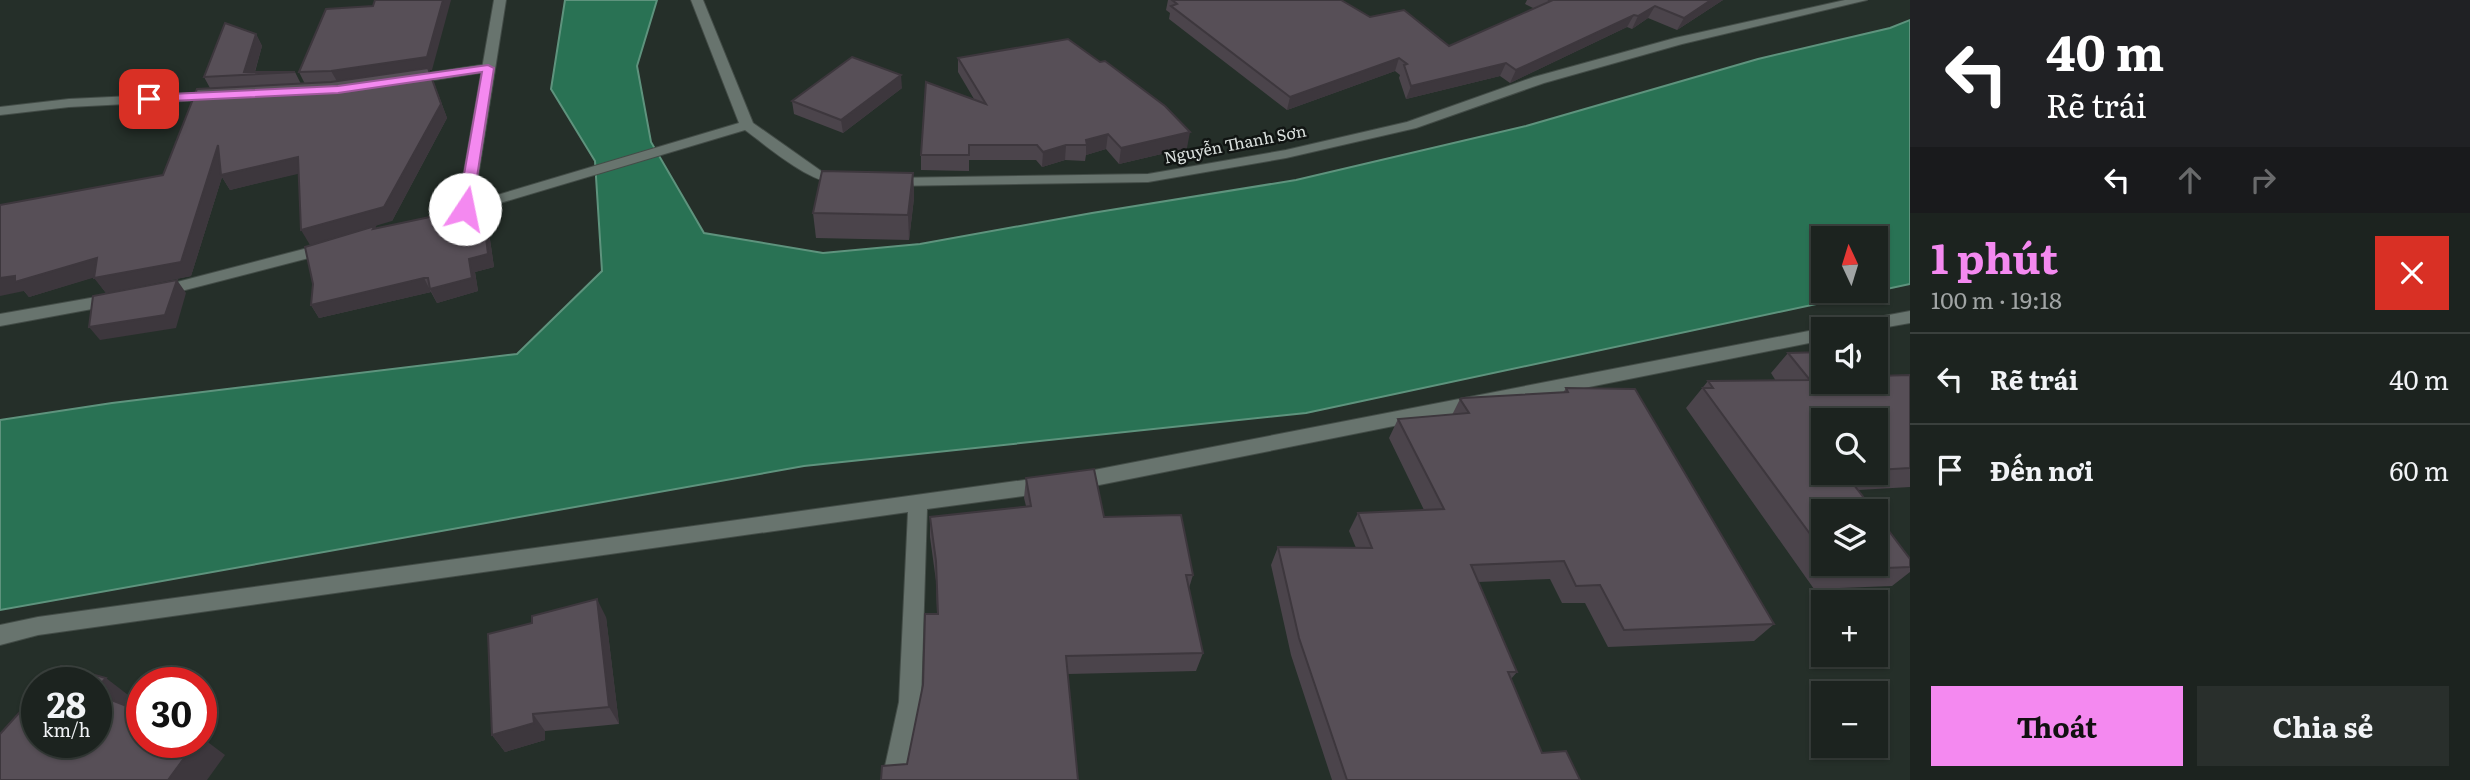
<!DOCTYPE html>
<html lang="vi">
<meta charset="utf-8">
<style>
body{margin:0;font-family:Literata,serif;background:#292f2c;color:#f1f3f6;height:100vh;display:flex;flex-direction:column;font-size:26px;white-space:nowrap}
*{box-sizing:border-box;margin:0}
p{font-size:23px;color:#a0a4a4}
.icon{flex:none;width:38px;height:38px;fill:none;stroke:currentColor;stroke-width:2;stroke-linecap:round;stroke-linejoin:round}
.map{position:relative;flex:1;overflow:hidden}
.sheet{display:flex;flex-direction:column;background:#1c231f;width:560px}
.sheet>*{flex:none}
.banner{background:#202124;color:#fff;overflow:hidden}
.needle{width:46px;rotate:356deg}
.controls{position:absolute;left:1811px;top:226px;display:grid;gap:14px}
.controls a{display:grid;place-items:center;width:77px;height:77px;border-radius:0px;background:#1c231f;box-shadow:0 2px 5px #0004,0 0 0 2px #3a403d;font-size:35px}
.speed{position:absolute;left:21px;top:667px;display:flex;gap:14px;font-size:35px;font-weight:700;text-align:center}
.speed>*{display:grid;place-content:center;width:91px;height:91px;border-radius:50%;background:#1c231f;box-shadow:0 2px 5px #0004,0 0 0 2px #3a403d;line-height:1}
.speed small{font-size:18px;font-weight:400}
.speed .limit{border:10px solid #d22;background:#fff;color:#111}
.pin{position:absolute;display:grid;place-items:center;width:60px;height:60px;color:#fff;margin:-30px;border-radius:14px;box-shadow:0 4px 10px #0006}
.me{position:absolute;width:77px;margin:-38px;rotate:11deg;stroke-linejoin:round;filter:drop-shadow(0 0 5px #0008)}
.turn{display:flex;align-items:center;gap:24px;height:147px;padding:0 21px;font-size:32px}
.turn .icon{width:91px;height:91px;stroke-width:2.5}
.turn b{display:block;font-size:49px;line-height:60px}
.lanes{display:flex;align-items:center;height:66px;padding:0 21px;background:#0003;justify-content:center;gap:35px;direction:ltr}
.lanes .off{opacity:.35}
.round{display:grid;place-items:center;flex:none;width:74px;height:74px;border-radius:0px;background:#292f2c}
.summary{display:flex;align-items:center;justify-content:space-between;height:119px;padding:0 21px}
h1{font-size:42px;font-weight:700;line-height:52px;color:#f489f0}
.action{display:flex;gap:14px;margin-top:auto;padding:14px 21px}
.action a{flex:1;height:80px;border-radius:0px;background:#f489f0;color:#111;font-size:28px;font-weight:700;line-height:80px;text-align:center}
.action a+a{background:#292f2c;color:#f1f3f6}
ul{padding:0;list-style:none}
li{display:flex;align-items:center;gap:21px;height:91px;padding:0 21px;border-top:2px solid #3a403d}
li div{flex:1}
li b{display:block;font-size:26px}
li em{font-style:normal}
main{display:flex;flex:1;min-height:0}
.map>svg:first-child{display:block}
</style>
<main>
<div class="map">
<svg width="1910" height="780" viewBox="0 0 1910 780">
<rect width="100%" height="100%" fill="#252f29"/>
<path fill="#297254" stroke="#5e937d" stroke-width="2" fill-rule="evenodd" d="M565 0H657L637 66 651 142 704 233 823 253 920 244 1092 213 1296 180 1526 126 1758 59 1890 28 1910 20V284L1306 413 804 466 0 610V420L112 403 517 354 602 271 595 161 551 89ZM1824 238H1876V290H1824Z"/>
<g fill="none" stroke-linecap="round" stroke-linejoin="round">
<g stroke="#434c47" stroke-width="2">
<g id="service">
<polygon points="488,64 494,68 492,71 408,84 402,80 408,76"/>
<polygon points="217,92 222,93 222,99 69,107 0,115 0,107 69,99"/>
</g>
</g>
<g stroke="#434c47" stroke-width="2">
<g id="minor">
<path d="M494 0H506L474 202 739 123 691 0H703L753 123 824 173 842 174 849 178C826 199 765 144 745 130L440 221H430L428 218 430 215 458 206Z"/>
<polygon points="1845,0 1867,0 1682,44 1544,83 1416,128 1286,158 1148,182 890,186 883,182 890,178 1148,174 1286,150 1407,122 1534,77 1675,38"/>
<polygon points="327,243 332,244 335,248 332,252 158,297 150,292 158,287"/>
<polygon points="113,294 121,300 119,304 0,326 0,314"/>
<polygon points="1910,311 1910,323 1876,329 1839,329 1847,323"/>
<polygon points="1824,328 1827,329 1824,329 1824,340 1089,487 927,509 921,702 906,780 882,780 899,702 908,512 38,635 0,645 0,625 38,617 1089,471"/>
</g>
</g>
<use href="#service" fill="#68746e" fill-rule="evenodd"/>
<use href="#minor" fill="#68746e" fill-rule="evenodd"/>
</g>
<g fill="#4b444b" fill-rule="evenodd">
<polygon points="1168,0 1341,0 1370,17 1449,46 1535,9 1525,4 1527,0 1723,0 1677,30 1648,18 1632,29 1627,27 1510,83 1500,76 1406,99 1399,78 1400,75 1395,71 1287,110 1169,19 1170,13 1166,10"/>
<polygon points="326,9 432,70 429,70 447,118 392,221 299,173 230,190 222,177 191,276 106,293 94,277 29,297 24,291 163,175 210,88 204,77 256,34 262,46 255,72 295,72 301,84 305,84 299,72"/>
<polygon points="958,58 1187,148 1119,164 1106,149 1086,155 1085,161 1065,160 1042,167 1036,160 969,160 969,171 921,170 921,155 974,99 958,72"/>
<polygon points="902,88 843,133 794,114 792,101"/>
<polygon points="913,173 914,198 909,240 816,238 813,213"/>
<polygon points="482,206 487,219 494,267 475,272 478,291 437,303 431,292 319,318 311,305 375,226 376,229"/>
<path d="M1788 353 1824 382 1910 375V487L1858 490 1824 511V564H1876L1910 559V572L1892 586 1814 589 1686 408 1708 381H1776L1771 373ZM1876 420V472H1824Z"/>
<polygon points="1566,388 1774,624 1754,641 1608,647 1585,603 1562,603 1550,579 1478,582 1517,672 1511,679 1542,753 1580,780 1332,780 1291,655 1271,565 1278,547 1356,548 1349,531 1358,513 1424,510 1389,438 1398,419 1452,415 1460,399 1563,393"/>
<polygon points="1026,478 1104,517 1193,575 1189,588 1203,653 1196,671 1068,674 907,764 937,614 936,581 930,537 930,517 1026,506 1024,498"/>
<polygon points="606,617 619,724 545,731 545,740 505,752 492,735"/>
</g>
<g fill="#3d373d">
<polygon points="443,0 451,0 432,70 429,70 447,118 392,221 310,245 301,230 338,83 331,71"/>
<polygon points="1711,0 1723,0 1677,30 1684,18"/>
<polygon points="1655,6 1648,18 1632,29 1638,16"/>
<polygon points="1634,15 1627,27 1510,83 1516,70"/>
<polygon points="256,34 262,46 254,74 244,72"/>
<polygon points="1399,58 1395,71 1287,110 1290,97"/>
<polygon points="1506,63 1500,76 1406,99 1411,86"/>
<polygon points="901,75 902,88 843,133 841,120"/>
<polygon points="1190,132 1187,148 1119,164 1121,148"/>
<polygon points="1108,134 1106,149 1086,155 1086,140"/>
<polygon points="218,145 298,157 306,172 230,190 222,177 191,276 106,293 94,278"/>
<polygon points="1066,145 1065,160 1042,167 1043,152"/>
<polygon points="913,173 914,198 909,240 908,215"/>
<polygon points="482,206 487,219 494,267 475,272 478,291 437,303 430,289 469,259"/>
<polygon points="97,258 109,273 29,297 24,291 0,296 0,278"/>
<polygon points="424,278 431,292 319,318 311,305"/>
<polygon points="177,280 186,293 176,328 100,340 89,327"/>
<polygon points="597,599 606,617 619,724 609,707"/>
<polygon points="106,678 132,698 119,713 96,695 96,689"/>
<polygon points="533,714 545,731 545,740 505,752 492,735"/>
<polygon points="201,737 225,755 207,780 168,780 196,742 201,742"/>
</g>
<g fill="#574f57" stroke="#3d373d" stroke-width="2">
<polygon points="375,0 443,0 427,57 331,71 299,72 326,9 373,6"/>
<polygon points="1172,0 1341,0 1370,17 1404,10 1449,46 1551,1 1548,0 1711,0 1684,18 1655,6 1638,16 1634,15 1516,70 1506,63 1411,86 1404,65 1407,64 1399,58 1290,97 1171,6 1177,4"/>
<polygon points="225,23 256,34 244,72 295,72 204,77"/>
<polygon points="1068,39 1100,62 1105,61 1165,106 1190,132 1121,148 1108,134 1086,140 1087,145 1066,145 1043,152 1037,145 969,145 969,155 921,155 926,82 986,104 958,58"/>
<polygon points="852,57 901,75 841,120 792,101"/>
<polygon points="428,68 441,104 384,207 301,230 298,157 221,175 218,145 181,262 94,278 97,258 15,282 15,276 0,278 0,205 163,175 197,89 331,82"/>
<polygon points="822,171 913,173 908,215 813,213"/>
<polygon points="482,206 488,254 469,259 472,278 430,289 428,278 424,278 311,305 313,284 305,247 375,226 373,229"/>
<polygon points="177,280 165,315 89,327 93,296"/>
<polygon points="1824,352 1824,382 1876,382 1876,376 1910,375 1910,468 1876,470 1876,420 1824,420 1824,472 1844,472 1874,511 1824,511 1824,553 1703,388 1713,388 1708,381 1810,380 1788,353"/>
<polygon points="1566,388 1635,389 1774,624 1624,630 1600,585 1576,586 1564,561 1471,565 1517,672 1508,672 1542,753 1566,751 1580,780 1347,780 1299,638 1278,547 1372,548 1358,513 1444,509 1398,419 1469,413 1460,399 1463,398 1568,392"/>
<polygon points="1094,469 1104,517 1181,515 1193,575 1186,575 1203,653 1066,656 1078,780 881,780 882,766 907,764 923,685 925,614 938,614 936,561 930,517 1031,506 1026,478"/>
<polygon points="1876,514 1910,559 1910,567 1836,570 1831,564 1876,564"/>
<polygon points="597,599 609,707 533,714 534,723 492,735 488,634 532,623 532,616"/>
<polygon points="61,666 106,678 96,689 96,682 46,682"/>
<polygon points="37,693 37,742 96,742 96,694 142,712 142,742 196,742 168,780 0,780 0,734"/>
</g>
<polygon fill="#f489f0" stroke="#9f599c" stroke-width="2" points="488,65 494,68 472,209 465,213 458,209 482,72 338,93 149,102 143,99 149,95 338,86"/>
<g text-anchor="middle" stroke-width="5" stroke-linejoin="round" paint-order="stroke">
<g font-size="16" fill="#dbe1de" stroke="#111513">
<text transform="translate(1235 144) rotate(-11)" y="6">Nguyễn Thanh Sơn</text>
</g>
</g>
</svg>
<div class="controls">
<a><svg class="needle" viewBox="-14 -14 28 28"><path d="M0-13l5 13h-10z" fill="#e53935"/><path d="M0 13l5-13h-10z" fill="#a0a4a4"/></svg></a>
<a><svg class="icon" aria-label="sound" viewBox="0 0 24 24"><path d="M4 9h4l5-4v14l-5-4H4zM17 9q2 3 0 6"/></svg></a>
<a><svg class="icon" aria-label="search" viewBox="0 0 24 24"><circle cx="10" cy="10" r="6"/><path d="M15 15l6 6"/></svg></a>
<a><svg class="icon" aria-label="layers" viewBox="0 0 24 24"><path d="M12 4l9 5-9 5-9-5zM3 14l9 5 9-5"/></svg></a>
<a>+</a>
<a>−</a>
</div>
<div class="speed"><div>28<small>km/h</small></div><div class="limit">30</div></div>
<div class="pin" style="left:149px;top:99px;background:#d93025"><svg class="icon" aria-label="arrive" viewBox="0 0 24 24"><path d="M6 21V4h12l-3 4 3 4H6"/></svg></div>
<svg class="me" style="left:465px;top:209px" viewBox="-20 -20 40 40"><circle r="19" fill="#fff"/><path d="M0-13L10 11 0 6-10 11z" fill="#f489f0"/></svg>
</div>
<section class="sheet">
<div class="banner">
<div class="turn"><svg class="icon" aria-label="left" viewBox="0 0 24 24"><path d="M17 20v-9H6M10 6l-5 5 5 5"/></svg><div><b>40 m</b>Rẽ trái</div></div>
<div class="lanes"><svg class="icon" aria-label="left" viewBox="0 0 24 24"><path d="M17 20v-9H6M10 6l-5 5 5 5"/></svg><svg class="icon off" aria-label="ahead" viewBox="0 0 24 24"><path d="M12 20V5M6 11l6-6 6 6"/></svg><svg class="icon off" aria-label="right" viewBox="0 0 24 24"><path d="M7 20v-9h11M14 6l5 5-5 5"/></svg></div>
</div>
<div class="summary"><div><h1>1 phút</h1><p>100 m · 19:18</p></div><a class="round" style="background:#d93025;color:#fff"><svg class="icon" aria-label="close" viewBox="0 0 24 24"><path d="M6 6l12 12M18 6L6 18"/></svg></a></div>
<ul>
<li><svg class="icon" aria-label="left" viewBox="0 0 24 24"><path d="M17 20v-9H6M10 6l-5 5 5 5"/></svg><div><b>Rẽ trái</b></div><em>40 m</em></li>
<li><svg class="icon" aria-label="arrive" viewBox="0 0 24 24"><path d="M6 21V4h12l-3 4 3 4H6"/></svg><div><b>Đến nơi</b></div><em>60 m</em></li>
</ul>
<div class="action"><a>Thoát</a><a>Chia sẻ</a></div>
</section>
</main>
